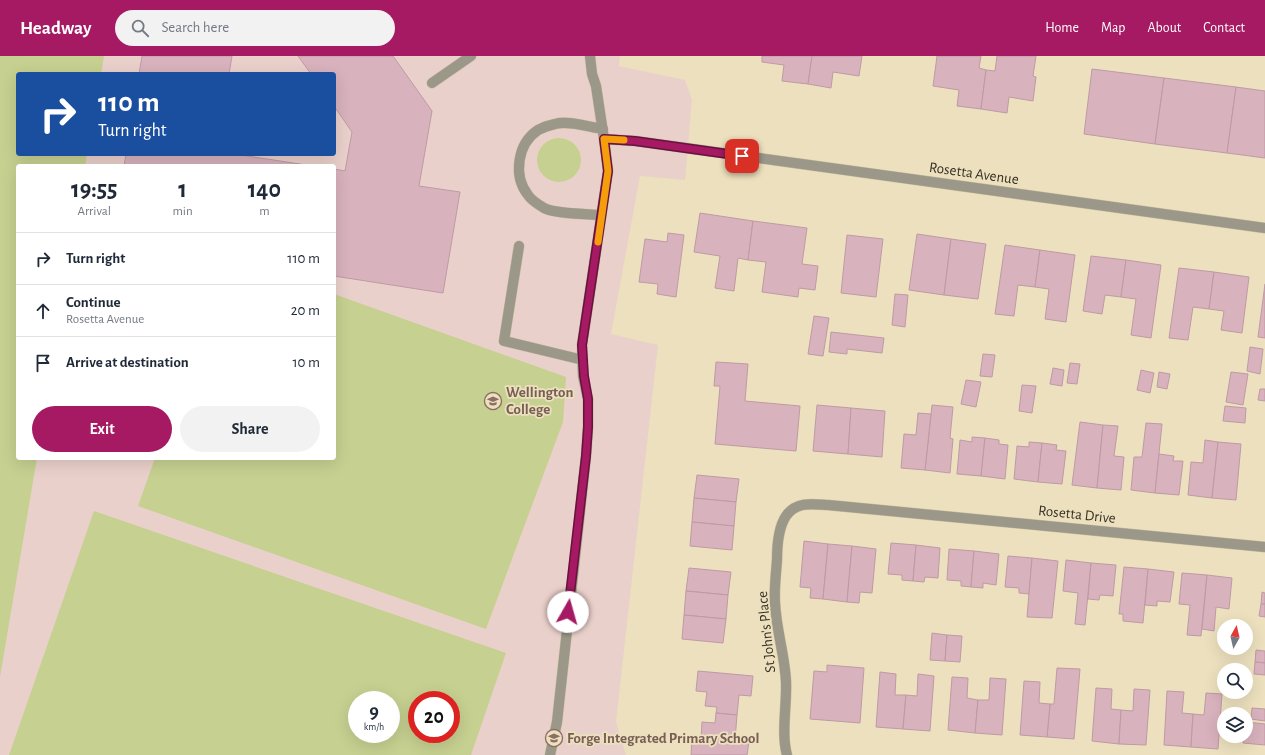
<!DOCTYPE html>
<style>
body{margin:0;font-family:"Alegreya Sans",sans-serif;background:#f2f2f3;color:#1f2937;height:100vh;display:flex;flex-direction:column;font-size:15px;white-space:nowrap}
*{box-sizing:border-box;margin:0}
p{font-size:13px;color:#747a83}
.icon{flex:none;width:22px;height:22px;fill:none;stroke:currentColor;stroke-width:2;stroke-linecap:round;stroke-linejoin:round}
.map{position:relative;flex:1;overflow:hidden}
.drawer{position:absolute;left:16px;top:108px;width:320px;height:296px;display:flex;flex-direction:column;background:#fff;border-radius:4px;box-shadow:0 4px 16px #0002}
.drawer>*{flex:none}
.hud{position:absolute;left:16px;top:16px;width:320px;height:84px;border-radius:4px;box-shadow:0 4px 16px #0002;background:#1a4fa0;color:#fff;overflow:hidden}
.needle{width:26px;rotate:8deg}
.tools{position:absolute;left:1217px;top:563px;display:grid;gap:8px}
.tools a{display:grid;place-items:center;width:36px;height:36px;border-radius:50%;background:#fff;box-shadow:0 4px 16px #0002;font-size:20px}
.speed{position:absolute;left:348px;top:635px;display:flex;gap:8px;font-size:20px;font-weight:700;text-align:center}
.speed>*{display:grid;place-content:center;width:52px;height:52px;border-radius:50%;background:#fff;box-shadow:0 4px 16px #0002;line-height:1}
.speed small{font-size:10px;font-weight:400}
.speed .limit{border:6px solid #d22;background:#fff;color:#111}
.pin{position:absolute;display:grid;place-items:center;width:34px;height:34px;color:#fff;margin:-17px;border-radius:8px;box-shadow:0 2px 6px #0006}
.me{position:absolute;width:44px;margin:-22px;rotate:7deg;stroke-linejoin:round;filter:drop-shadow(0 0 3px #0008)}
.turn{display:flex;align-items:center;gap:14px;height:84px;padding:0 16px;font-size:18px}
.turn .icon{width:52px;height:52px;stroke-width:2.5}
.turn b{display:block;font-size:28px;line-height:34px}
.eta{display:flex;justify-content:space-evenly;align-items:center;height:68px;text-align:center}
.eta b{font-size:24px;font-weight:700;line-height:28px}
.cta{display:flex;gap:8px;margin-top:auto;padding:8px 16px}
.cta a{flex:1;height:46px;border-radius:24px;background:#a51a62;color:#fff;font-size:16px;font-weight:700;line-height:46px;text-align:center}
.cta a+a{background:#f2f2f3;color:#1f2937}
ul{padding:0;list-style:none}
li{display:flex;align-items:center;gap:12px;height:52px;padding:0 16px;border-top:1px solid #e0e1e3}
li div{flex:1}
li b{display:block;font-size:15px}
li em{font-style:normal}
header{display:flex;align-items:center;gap:24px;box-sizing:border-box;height:56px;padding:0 20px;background:#a51a62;color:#fff}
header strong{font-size:19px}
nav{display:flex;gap:22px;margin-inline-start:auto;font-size:14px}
.search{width:280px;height:36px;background:#f2f2f3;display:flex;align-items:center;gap:10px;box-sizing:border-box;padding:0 14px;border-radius:22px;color:#747a83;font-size:15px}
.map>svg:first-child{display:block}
</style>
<header>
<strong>Headway</strong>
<div class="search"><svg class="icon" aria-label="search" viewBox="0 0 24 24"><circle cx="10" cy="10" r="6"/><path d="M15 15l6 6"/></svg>Search here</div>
<nav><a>Home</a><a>Map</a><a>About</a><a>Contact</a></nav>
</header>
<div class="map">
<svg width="1265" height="699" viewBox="0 0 1265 699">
<rect width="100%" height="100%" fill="#ece0be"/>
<path fill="#ead0cb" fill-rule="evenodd" d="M0 0H620L619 10 685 24 692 44 685 124 640 120 611 278 658 289 616 666 626 699H0ZM18 18H334V98H18ZM18 110H334V402H18ZM357 644H391V678H357ZM417 644H451V678H417Z"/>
<g fill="#c6d090" fill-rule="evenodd">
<polygon points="0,0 104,0 101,18 18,18 18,98 87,98 85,110 18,110 18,402 37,402 0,621"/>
<circle cx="559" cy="104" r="22"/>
<polygon points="334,238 566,321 563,366 486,573 138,450 155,402 334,402"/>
<path d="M94 455 506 597 471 699H9ZM357 644H391V678H357ZM417 644H451V678H417Z"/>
</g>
<g fill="#d8b2bd" stroke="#bf9aa5">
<polygon points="142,0 232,0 229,18 139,18"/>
<polygon points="298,0 393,0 432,55 419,130 460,136 443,237 334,220 334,113 345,115 352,76 334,50 334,18 311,18"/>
<polygon points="762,0 812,0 808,28 782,25 784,9 762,6"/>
<polygon points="812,0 862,0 859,20 833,16 831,32 808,28"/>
<polygon points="937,0 981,0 979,12 986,14 981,53 957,50 959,34 933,30"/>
<polygon points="997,0 1036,0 1033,20 1036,21 1033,45 1009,41 1007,57 981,53 986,14 995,15"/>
<polygon points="1092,13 1164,22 1155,88 1084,78"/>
<polygon points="1164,22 1236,31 1227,97 1155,88"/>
<polygon points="1236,31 1265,35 1265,102 1227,97"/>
<polygon points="126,98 234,98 313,110 124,110"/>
<polygon points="700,157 753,165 748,204 738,202 734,235 715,232 720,200 694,196"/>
<polygon points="753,165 807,172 802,208 818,210 815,234 799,232 798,241 762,236 766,206 748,204"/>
<polygon points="668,177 684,179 676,241 657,238 658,228 639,226 645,183 667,186"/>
<polygon points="917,178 951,183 944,239 909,234"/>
<polygon points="847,179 883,183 876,241 841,237"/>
<polygon points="951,183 986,188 978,243 944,239"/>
<polygon points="1005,189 1040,194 1035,231 1018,229 1014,260 995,258"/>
<polygon points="1040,194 1075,199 1066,266 1045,263 1049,233 1035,231"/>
<polygon points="1091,200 1126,204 1121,241 1105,239 1102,258 1083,255"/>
<polygon points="1126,204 1161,209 1151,282 1131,279 1136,243 1121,241"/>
<polygon points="1179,212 1214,216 1209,253 1193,251 1188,284 1169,282"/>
<polygon points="1214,216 1249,221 1242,277 1221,274 1224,255 1209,253"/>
<polygon points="1265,228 1265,282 1258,281"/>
<polygon points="895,238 908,239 905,271 892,269"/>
<polygon points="814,260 829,262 823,300 808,298"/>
<polygon points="831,276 884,282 882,297 847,293 847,298 829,296"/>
<polygon points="1250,291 1263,293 1260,318 1247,315"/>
<polygon points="983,298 995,299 992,321 980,320"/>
<polygon points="716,306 748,308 745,345 800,350 796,395 715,388 720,330 714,330"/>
<polygon points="1070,307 1080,308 1077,328 1067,327"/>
<polygon points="1053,312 1064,314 1062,330 1050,328"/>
<polygon points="1141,314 1154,317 1150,337 1137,334"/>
<polygon points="1159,316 1170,318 1167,333 1157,331"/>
<polygon points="1231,316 1248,318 1243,349 1226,346"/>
<polygon points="966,324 981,326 976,351 961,348"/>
<polygon points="1022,329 1036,330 1032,357 1019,355"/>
<polygon points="1260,333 1265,333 1265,345 1258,344"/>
<polygon points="817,349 851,352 848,398 813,395"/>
<polygon points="932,349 953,351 950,382 953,383 950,417 925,414"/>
<polygon points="1225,350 1246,352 1245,367 1223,365"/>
<polygon points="851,352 885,355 882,401 848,398"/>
<polygon points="918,357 931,358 925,414 901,412 904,378 916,379"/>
<polygon points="1080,366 1103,369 1097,432 1072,429"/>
<polygon points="1146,367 1162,368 1155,437 1131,434 1134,401 1142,401"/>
<polygon points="1103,369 1118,370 1114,400 1124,401 1121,434 1097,432"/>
<polygon points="972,381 985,382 981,420 957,418 960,384 972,386"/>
<polygon points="985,382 999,384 999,388 1008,389 1005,423 981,420"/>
<polygon points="1205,384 1218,386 1212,442 1188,439 1191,406 1203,407"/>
<polygon points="1029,386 1042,387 1038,426 1014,423 1017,390 1029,391"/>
<polygon points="1218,386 1241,388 1236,444 1212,442"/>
<polygon points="1042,387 1057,389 1056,394 1066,395 1062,428 1038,426"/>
<polygon points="1159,398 1174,400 1173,405 1183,405 1179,439 1155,437"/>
<polygon points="697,419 739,423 736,446 694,442"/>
<polygon points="694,442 736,446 734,470 692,466"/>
<polygon points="692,466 734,470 732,494 690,490"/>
<polygon points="804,485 828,488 823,543 810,542 811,532 800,531"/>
<polygon points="891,487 916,489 913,525 902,524 902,519 888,518"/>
<polygon points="828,488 852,490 847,546 823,543"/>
<polygon points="916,489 940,492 938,522 925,521 924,526 913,525"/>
<polygon points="852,490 876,493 872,537 860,536 859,547 847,546"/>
<polygon points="949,493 974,495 971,531 961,530 961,525 947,524"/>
<polygon points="974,495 999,498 996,529 983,527 983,532 971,531"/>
<polygon points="1008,500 1032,502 1029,538 1019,537 1019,532 1005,531"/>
<polygon points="1032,502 1058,505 1052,562 1027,561"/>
<polygon points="1066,504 1091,507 1085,569 1075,568 1078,537 1063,535"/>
<polygon points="1091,507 1116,509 1113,540 1100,539 1099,544 1088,543"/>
<polygon points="1124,511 1148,513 1143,567 1123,565 1123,558 1119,558"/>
<polygon points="689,512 731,516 728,539 686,535"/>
<polygon points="1148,513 1174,516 1170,546 1157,545 1157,550 1145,549"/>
<polygon points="1182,517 1207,519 1201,580 1187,579 1190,549 1179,548"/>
<polygon points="1207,519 1232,522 1229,553 1216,551 1214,575 1202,573"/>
<polygon points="686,535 728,539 726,563 684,559"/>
<polygon points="1262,536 1265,537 1265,548 1261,548"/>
<polygon points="1261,548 1265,548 1265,561 1259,560"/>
<polygon points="684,559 726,563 723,587 682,583"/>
<polygon points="932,577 947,579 945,605 930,604"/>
<polygon points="947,579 962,580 960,606 945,605"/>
<polygon points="1256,594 1265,595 1265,607 1255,606"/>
<polygon points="1255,606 1265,607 1265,619 1254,618"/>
<polygon points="827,609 864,612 860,667 810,663 814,615 827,616"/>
<polygon points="1057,612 1080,613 1074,683 1047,681 1050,648 1054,648"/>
<polygon points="698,615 753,620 751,640 739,639 737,659 716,657 717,651 705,650 707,636 696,635"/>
<polygon points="880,616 896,618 895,639 906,639 903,673 876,671"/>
<polygon points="918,618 934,620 930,675 903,673 906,639 917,640"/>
<polygon points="952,621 968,622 967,642 978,644 975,677 948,674"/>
<polygon points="990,622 1006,623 1002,679 975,677 978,644 989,644"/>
<polygon points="1024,625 1040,626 1039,647 1050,648 1047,681 1020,679"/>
<polygon points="1096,632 1112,633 1111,653 1121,654 1119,688 1092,685"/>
<polygon points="1134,633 1150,634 1146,689 1119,688 1121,654 1133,655"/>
<polygon points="1167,635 1184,636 1182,657 1193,658 1191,691 1164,689"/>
<polygon points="1206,637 1222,638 1218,693 1191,691 1193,658 1204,659"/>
<polygon points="1252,652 1265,653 1265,665 1251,663"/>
<polygon points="716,657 737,659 735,684 749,686 747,699 691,699 692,682 701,683 702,666 715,667"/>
<polygon points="1246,666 1265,668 1265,689 1243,687 1244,680 1246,680"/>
</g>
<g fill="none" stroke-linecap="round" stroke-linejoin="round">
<g stroke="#c8bd9f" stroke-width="11">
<g id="minor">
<polyline points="432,27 471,0"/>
<polyline points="604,83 635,85 1265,172"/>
<path d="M601 159C588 158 555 158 544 152 539 149 531 144 528 139 513 120 517 88 538 74 542 72 550 69 555 68 568 64 589 71 603 73"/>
<polyline points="519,190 504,285 583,304"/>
<polyline points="550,699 557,666 586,400 588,371 588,343 583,320 582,289 608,115 604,83 596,30 592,18 590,0"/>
<path d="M787 699C781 678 787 648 786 626 785 600 776 573 775 547 774 533 776 518 777 504 777 490 778 472 786 460 796 445 813 448 828 449L1265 491"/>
</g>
</g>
<use href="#minor" stroke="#9b9789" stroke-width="10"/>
</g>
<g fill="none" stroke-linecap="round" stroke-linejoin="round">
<g stroke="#6b1140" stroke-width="10">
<polyline id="route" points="568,556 586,400 588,371 588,343 584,320 582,289 608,115 604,83 635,85 742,100"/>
</g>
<use href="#route" stroke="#a51a62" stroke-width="7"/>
<polyline stroke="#f59e0b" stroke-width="7" points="598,186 608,115 604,83 624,84"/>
</g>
<defs>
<g id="school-ring" transform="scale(0.9)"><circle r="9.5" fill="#ece0be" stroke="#8d6e63" stroke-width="1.5"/><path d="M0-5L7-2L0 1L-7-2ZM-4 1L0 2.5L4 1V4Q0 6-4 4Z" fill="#8d6e63"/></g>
</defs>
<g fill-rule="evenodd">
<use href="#school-ring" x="493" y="345"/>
<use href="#school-ring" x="554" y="682"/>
</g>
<g text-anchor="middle" stroke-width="3.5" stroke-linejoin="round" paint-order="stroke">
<g font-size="15" fill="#363124" stroke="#ece0be">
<text transform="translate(974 117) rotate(8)" y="5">Rosetta Avenue</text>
<text transform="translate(1077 458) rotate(6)" y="5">Rosetta Drive</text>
<text transform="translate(766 576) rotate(-96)" y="5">St John's Place</text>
</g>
<g font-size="15" font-weight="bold" fill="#785e54" stroke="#ece0be" text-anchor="start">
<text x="506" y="341">Wellington<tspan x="506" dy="17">College</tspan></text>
<text x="567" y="687">Forge Integrated Primary School</text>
</g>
</g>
</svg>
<div class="tools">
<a><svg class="needle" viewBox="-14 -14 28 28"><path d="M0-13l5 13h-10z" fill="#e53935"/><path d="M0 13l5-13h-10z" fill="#747a83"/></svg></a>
<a><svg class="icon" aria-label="search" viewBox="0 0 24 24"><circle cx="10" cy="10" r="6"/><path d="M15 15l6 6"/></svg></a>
<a><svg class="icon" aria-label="layers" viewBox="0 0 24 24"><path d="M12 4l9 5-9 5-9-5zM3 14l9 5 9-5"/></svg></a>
</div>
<div class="speed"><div>9<small>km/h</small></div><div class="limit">20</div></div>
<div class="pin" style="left:742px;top:100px;background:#d93025"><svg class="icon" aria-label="arrive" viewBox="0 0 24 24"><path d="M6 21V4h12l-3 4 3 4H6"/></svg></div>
<svg class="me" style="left:568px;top:556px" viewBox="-20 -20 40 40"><circle r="19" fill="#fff"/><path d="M0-13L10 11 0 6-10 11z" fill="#a51a62"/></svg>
<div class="hud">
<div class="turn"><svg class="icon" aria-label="right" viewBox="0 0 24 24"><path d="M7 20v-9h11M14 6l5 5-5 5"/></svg><div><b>110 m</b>Turn right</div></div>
</div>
<section class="drawer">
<div class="eta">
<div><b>19:55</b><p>Arrival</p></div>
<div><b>1</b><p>min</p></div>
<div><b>140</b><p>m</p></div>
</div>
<ul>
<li><svg class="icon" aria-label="right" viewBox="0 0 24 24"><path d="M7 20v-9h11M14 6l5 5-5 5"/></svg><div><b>Turn right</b></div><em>110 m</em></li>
<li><svg class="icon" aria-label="ahead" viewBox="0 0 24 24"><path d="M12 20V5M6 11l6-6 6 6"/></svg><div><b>Continue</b><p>Rosetta Avenue</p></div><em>20 m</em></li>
<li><svg class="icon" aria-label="arrive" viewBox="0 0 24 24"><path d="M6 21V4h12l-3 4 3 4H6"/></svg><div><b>Arrive at destination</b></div><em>10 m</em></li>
</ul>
<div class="cta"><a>Exit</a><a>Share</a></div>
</section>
</div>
